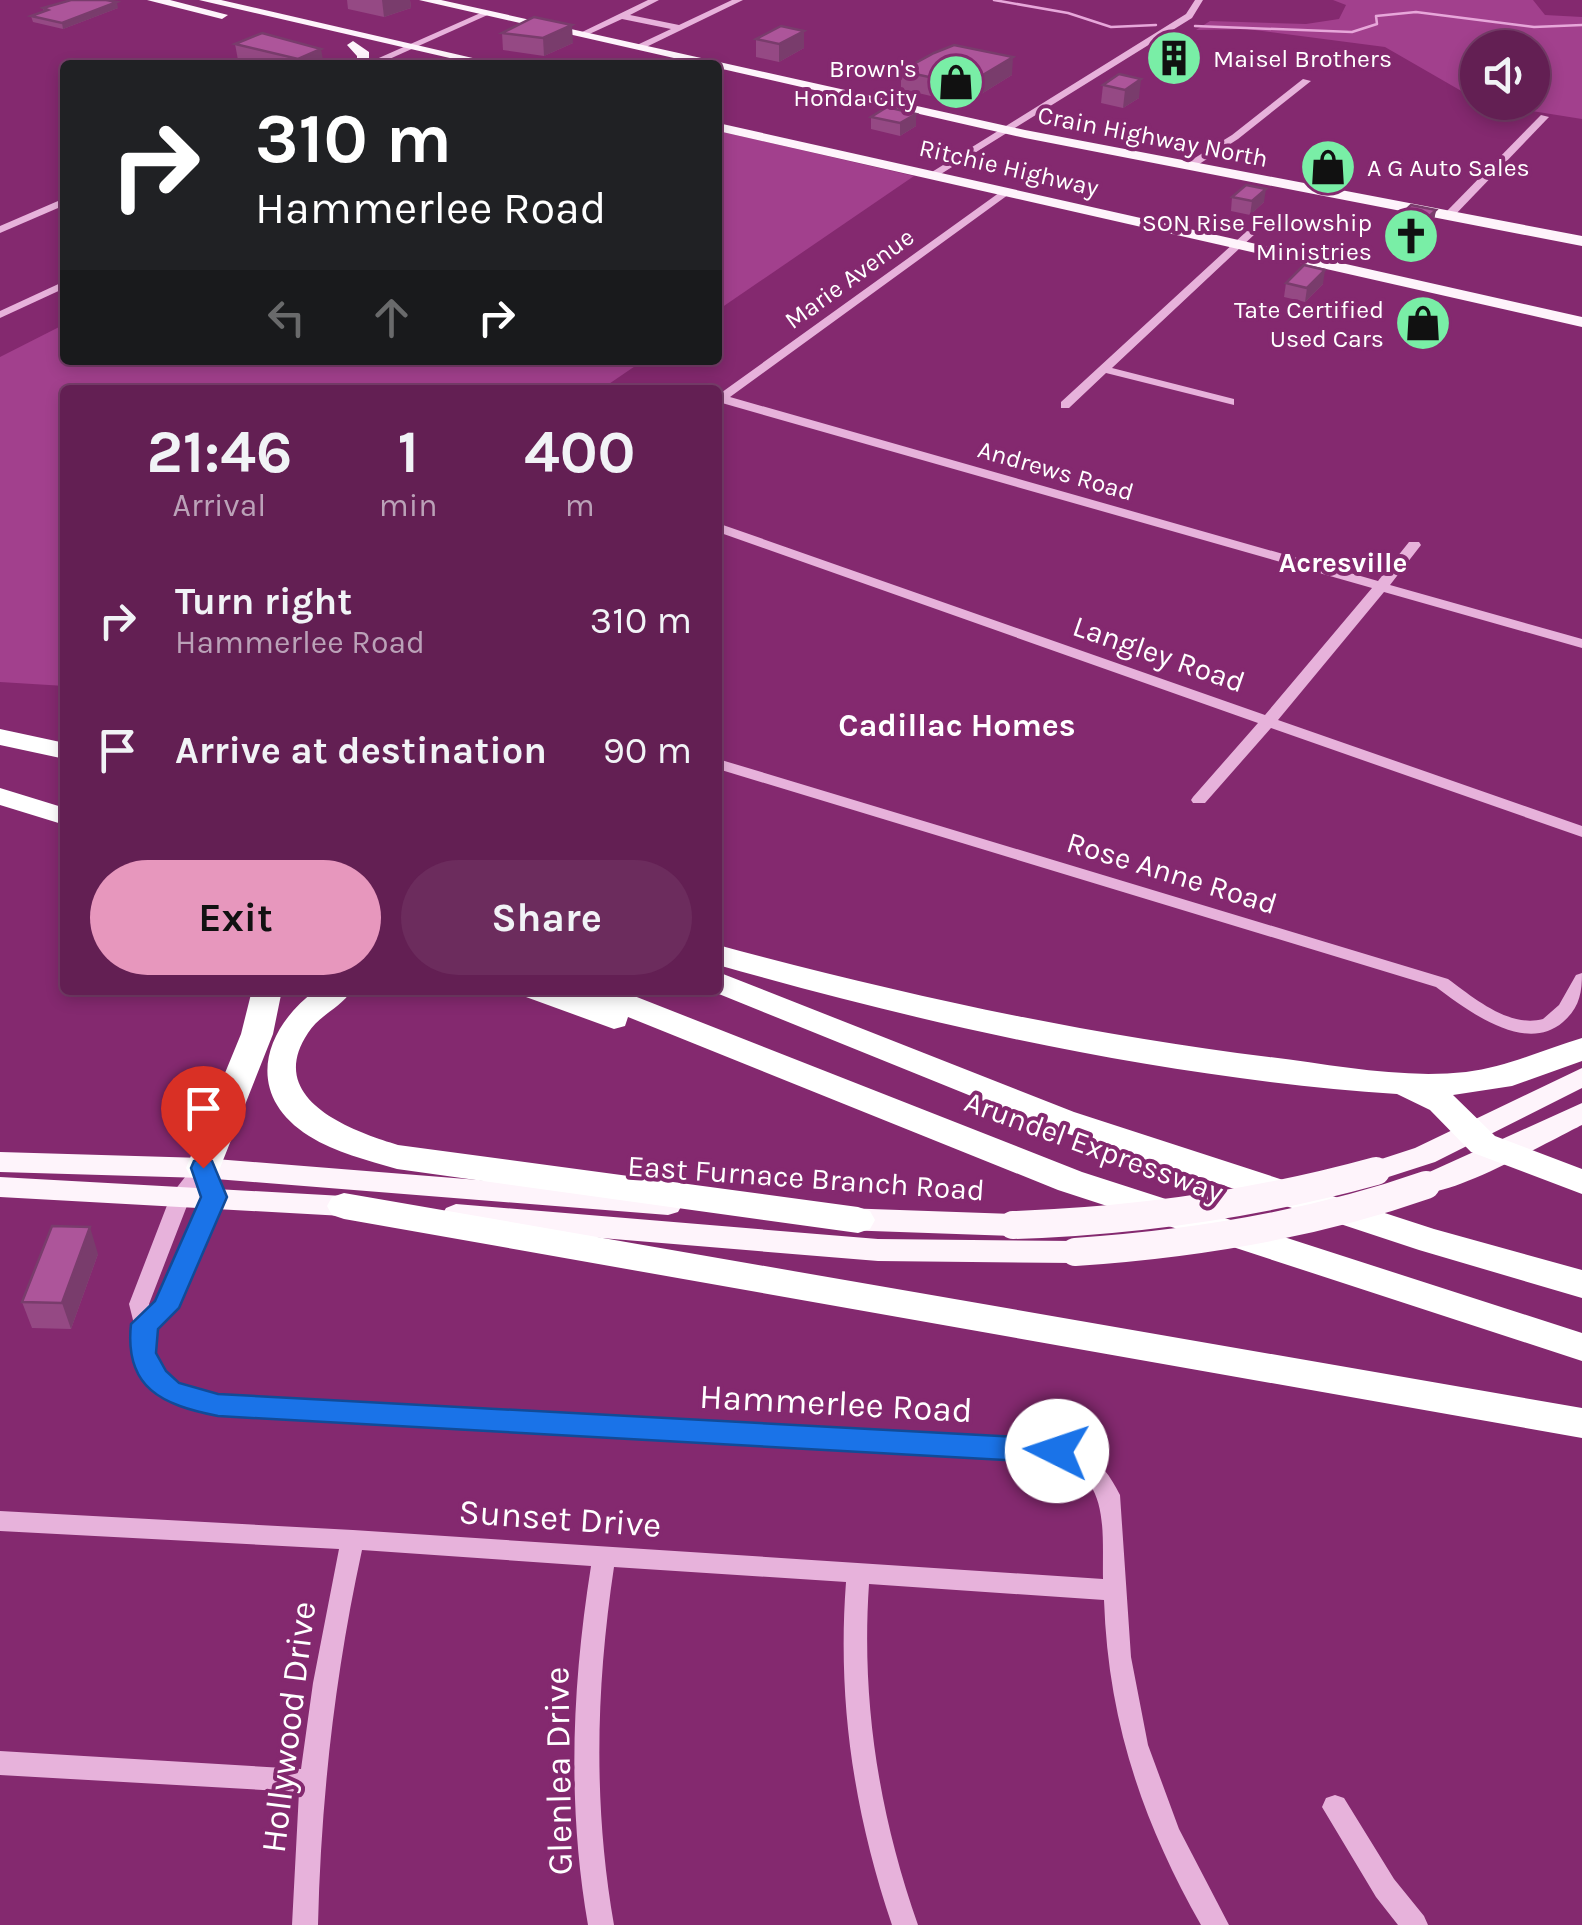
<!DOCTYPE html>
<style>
body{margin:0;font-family:Karla,sans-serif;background:#6c2c5d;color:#f1f3f6;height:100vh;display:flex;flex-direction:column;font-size:38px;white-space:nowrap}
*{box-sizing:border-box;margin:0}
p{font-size:32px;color:#bba2b8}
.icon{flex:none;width:55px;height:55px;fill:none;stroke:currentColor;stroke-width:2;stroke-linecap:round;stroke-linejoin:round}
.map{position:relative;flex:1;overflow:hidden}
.side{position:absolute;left:60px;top:385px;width:662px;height:610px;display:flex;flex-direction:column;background:#631f53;border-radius:10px;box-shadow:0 5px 15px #0003,0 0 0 2px #773d6a}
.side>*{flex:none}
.banner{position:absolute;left:60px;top:60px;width:662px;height:305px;border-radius:10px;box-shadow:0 5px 15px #0003,0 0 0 2px #773d6a;background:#202124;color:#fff;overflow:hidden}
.controls{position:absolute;left:1460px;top:30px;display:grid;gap:20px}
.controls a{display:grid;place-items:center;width:90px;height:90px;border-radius:50%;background:#631f53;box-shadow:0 5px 15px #0003,0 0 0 2px #773d6a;font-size:50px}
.pin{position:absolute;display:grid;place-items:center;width:85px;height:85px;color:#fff;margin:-102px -42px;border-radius:50% 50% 50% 0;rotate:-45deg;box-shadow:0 0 10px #0007}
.pin .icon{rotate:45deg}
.me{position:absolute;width:110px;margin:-55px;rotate:274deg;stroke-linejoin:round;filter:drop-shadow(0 0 8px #0008)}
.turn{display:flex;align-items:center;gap:35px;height:210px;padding:0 30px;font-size:45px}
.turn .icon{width:130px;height:130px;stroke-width:2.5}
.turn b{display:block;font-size:70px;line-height:85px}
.lanes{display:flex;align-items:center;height:95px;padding:0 30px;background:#0003;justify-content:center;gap:50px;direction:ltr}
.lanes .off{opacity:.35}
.eta{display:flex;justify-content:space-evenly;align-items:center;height:170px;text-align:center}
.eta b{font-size:60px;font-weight:700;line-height:70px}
.primary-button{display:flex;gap:20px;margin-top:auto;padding:20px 30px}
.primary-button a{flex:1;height:115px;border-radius:60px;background:#e797bd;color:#111;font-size:40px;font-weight:700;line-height:115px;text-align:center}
.primary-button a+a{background:#6c2c5d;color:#f1f3f6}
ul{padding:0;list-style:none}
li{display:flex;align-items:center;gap:30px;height:130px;padding:0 30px}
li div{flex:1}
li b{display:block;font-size:38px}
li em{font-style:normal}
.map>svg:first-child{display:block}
</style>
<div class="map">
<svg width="1582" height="1925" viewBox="0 0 1582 1925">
<rect width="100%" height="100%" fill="#84296f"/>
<g fill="#a2408d">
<polygon points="1333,0 1533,0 1545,15 1582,17 1582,119 1483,103 1532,102 1532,48 1478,48 1477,100 1385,47 1247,29 1196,30 1210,21 1306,24 1339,19 1346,5"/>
<polygon points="718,131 914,176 718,310"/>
<polygon points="65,324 65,360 644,360 600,390 65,390 65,686 0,682 0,357"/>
</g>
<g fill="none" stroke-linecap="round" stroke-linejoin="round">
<g stroke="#e7a7da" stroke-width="2.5">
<polyline points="994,0 1068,13 1111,27 1156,25"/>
<polyline points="1195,26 1352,32 1377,24 1376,16 1416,12 1534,27 1582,25"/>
</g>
<g fill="#e7b2db" fill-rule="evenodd">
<polygon points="648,0 659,0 630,15 679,25 732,0 743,0 640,50 637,45 671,29 622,19 585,36 578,34"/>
<polygon points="1195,0 1203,0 1192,18 936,177 927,175 1186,14"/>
<polygon points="485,11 492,13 376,65 363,65"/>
<polygon points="1303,79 1311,81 1238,139 1193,168 1185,168 1185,164 1232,135"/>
<polygon points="1541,115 1549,117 1453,217 1445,217 1445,213"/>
<polygon points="1003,190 1012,192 730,397 1378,581 1409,542 1419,542 1421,545 1390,585 1582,639 1582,648 1384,592 1278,720 1582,826 1582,837 1271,728 1205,803 1193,803 1191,800 1193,797 1258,723 718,532 718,524 723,525 1265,715 1372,588 722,403 718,404 718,395"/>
<polygon points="65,198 65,205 0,233 0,226"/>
<polygon points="1247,231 1256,233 1112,368 1234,399 1234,405 1106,373 1069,408 1061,408 1061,402"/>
<polygon points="65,281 65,288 0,318 0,311"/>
<path d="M718 759 1448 979C1474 998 1509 1028 1543 1019L1559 1005 1576 975 1582 973C1582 994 1579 1008 1563 1022 1525 1055 1467 1010 1436 987L718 769Z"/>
<path d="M203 1161 210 1163 224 1197 172 1314 154 1328C154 1335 151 1346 153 1353 159 1384 192 1389 218 1396L1037 1440C1079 1445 1101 1456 1120 1495L1131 1657 1148 1745 1179 1829 1229 1925H1201C1142 1821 1108 1720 1104 1600L869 1584C861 1702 879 1814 918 1925H892C854 1813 837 1701 846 1582L614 1567C596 1687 593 1805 614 1925H588C567 1804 572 1686 591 1566L362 1550C335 1674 321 1798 318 1925H292L299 1792 0 1775V1751L301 1769 313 1683 339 1549 0 1531V1511L353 1530 1103 1579C1102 1530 1111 1472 1050 1460L218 1414 161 1397 148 1385 131 1353 134 1324 129 1304 171 1195 196 1163ZM200 1185 204 1197 157 1303 150 1308 149 1304 190 1198Z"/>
<polygon points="1335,1795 1344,1798 1394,1879 1424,1916 1428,1925 1398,1925 1376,1897 1322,1807 1326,1798"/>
</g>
<g fill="#fef4fb" fill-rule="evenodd">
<polygon points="147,0 170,0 228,15 222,19"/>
<polygon points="199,0 221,0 503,65 480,65"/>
<polygon points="419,0 441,0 1025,130 1582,236 1582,246 1025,138"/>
<polygon points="353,41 369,52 369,65 357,65 357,56 347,45"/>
<polygon points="718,123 1582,317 1582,327 718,131"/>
<polygon points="1582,1068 1582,1088 1435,1162 1376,1181 1366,1178 1362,1171 1366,1164 1415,1148"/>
<path d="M1582 1103V1125C1551 1140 1445 1201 1416 1192L1412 1185 1416 1178Z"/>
<polygon points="0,1152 203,1158 668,1195 678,1198 682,1205 678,1212 668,1215 203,1178 0,1172"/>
<polygon points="0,1177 361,1197 371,1200 375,1207 371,1214 361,1217 0,1197"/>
<polygon points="456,1204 878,1239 1075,1241 1085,1244 1089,1252 1085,1260 1075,1263 878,1261 456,1226 446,1222 442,1215 446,1208"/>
<polygon points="843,1208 1013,1214 1023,1217 1027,1225 1023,1233 1013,1236 843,1230 833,1227 829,1219 833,1211"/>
</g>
<g fill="#fff" fill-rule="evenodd">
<polygon points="0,729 65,743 65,759 0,745"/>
<polygon points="0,788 65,808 65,825 0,805"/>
<path d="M718 945C900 994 1082 1034 1269 1057 1334 1065 1400 1079 1466 1072 1507 1067 1542 1050 1582 1038V1061L1512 1086 1453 1095 1495 1136 1582 1169V1194L1471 1152 1430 1110 1397 1094C1170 1079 936 1027 718 965Z"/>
<polygon points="718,972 1074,1112 1434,1229 1582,1270 1582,1298 1419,1250 1050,1128 709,990 718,990"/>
<polygon points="252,990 282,990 273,1034 220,1168 215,1177 203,1180 191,1177 186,1168 241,1034"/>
<path d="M316 990H352C341 1008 319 1015 308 1033 264 1099 351 1131 398 1145L858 1207 870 1211 875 1220 870 1229 858 1233 397 1169C367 1160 336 1153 309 1136 244 1095 262 1030 316 990Z"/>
<polygon points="522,990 567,990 577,994 575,990 619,990 1082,1172 1582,1333 1582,1361 1058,1190 628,1017 625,1026 614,1029 526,997"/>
<polygon points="344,1193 1582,1408 1582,1438 344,1219 332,1215 327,1206 332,1197"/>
</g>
<g stroke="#fef4fb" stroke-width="28">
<path d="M1013 1225C1137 1221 1256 1204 1376 1171"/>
<path d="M1075 1252C1196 1244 1312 1225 1426 1185"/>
</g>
</g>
<g fill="#954984">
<polygon points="347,0 410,0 411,8 384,17 348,9"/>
<polygon points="43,8 118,8 63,29 33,22 31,16 44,12"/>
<polygon points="502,33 573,43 544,56 503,50"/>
<polygon points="756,39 804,48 779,62 756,57"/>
<polygon points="235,44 324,65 259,65 238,60"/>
<polygon points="901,71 1012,75 965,104 901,89"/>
<polygon points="1119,74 1139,98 1123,108 1101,103 1103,85"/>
<polygon points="871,117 916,126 900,136 871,129"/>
<polygon points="1232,197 1264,202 1250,215 1231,211"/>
<polygon points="1436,210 1432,230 1415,247 1390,241 1394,221"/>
<polygon points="1286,283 1323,284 1305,302 1284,297"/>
<polygon points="98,1254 71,1329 32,1328 22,1302"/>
</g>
<g fill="#793c6c">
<polygon points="382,0 410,0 411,8 384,17"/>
<polygon points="117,2 118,8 63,29 62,23"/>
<polygon points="572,25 573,43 544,56 543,38"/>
<polygon points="804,31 804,48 779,62 779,44"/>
<polygon points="321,49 324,65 299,65 298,59"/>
<polygon points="1013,57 1012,75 965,104 966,85"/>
<polygon points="1141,79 1139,98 1123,108 1125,90"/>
<polygon points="916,114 916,126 900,136 900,123"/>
<polygon points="1266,189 1264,202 1250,215 1252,201"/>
<polygon points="1436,210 1432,230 1415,247 1419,226"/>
<polygon points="1325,270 1323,284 1305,302 1307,288"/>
<polygon points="90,1227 98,1254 71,1329 62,1303"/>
</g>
<g fill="#ad559a" stroke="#793c6c" stroke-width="2.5">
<polygon points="71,0 106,0 117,2 62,23 31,16 48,10 43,8"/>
<polygon points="534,17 572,25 543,38 502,33"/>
<polygon points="781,26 804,31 779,44 756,39"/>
<polygon points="262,33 321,49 298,59 235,44"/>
<polygon points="954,45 1013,57 966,85 901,71 934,53"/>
<polygon points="1119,74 1141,79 1125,90 1103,85"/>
<polygon points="887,107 916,114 900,123 871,117"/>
<polygon points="1246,185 1266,189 1252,201 1232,197"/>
<polygon points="1411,205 1436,210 1419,226 1394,221"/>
<polygon points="1304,265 1325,270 1307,288 1286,283"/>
<polygon points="52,1226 90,1227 62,1303 22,1302"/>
</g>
<path fill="#1a73e8" stroke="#114b97" stroke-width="2.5" d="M203 1158 212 1161 227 1197 179 1308 158 1329 156 1353 166 1371 179 1383 218 1394 1057 1439 1067 1442 1072 1451 1067 1459 1057 1463 218 1416C162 1405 124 1388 131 1324L155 1301 201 1197 191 1168 194 1161Z"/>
<defs>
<g id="building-disc" transform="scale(2.875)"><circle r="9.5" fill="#79eea6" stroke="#84296f"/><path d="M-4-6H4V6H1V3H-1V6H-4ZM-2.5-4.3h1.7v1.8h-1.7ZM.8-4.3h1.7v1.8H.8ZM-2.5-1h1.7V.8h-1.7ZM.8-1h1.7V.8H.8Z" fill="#111"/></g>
<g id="shop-disc" transform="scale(2.875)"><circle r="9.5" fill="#79eea6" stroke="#84296f"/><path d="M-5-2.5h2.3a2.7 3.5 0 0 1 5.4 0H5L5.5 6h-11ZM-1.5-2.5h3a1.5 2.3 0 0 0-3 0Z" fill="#111"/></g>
<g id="church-disc" transform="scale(2.875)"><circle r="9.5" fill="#79eea6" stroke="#84296f"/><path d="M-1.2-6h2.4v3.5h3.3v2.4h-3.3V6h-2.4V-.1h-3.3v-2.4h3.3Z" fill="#111"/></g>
</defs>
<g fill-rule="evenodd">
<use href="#building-disc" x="1174" y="58"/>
<use href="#shop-disc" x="956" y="82"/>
<use href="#shop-disc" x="1328" y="167"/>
<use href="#church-disc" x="1411" y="236"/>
<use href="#shop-disc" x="1423" y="323"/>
</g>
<g text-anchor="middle" stroke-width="8" stroke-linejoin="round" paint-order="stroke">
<g font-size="25" fill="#fff" stroke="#84296f" text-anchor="end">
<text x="1213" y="67" text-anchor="start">Maisel Brothers</text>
<text x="917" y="77">Brown's<tspan x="917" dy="29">Honda City</tspan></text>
<text x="1367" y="176" text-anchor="start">A G Auto Sales</text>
<text x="1372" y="231">SON Rise Fellowship<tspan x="1372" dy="29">Ministries</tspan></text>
<text x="1384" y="318">Tate Certified<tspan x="1384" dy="29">Used Cars</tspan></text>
</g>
<g font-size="25" fill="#fff" stroke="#84296f">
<text transform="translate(1153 136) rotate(11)" y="9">Crain Highway North</text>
<text transform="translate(1009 167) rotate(13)" y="9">Ritchie Highway</text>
<text transform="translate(849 278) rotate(-36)" y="9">Marie Avenue</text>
<text transform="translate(1056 470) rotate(16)" y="9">Andrews Road</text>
</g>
<g font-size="28" font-weight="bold" fill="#fff" stroke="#84296f">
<text x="1343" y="572">Acresville</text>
</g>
<g font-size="30" fill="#fff" stroke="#84296f">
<text transform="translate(1159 654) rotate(19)" y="10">Langley Road</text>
<text transform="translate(1172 873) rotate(17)" y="10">Rose Anne Road</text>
<text transform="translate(1094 1147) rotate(20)" y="10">Arundel Expressway</text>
<text transform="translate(806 1178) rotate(4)" y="10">East Furnace Branch Road</text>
</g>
<g font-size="32" font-weight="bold" fill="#fff" stroke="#84296f">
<text x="957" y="736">Cadillac Homes</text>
</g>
<g font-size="35" fill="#fff" stroke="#84296f">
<text transform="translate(836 1403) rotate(3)" y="12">Hammerlee Road</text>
<text transform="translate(560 1518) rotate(4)" y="12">Sunset Drive</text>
<text transform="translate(288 1727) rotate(-83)" y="12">Hollywood Drive</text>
<text transform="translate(558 1771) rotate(-91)" y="12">Glenlea Drive</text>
</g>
</g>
</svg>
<div class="controls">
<a><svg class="icon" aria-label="sound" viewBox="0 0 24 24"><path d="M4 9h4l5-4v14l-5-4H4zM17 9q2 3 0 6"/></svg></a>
</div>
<div class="pin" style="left:203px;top:1168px;background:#d93025"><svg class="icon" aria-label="arrive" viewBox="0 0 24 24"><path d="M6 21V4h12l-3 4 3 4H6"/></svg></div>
<svg class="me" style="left:1057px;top:1451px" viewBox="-20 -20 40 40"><circle r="19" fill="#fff"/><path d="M0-13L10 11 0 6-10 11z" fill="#1a73e8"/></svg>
<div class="banner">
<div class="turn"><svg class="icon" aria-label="right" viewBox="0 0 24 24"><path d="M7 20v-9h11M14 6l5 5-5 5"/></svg><div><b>310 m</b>Hammerlee Road</div></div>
<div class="lanes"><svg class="icon off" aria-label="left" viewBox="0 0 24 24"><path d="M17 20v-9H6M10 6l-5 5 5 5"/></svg><svg class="icon off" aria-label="ahead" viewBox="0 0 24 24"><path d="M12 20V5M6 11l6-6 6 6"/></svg><svg class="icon" aria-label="right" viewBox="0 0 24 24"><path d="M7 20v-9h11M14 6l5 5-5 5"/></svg></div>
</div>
<section class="side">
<div class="eta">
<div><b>21:46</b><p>Arrival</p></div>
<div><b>1</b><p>min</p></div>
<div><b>400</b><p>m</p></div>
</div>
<ul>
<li><svg class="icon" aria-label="right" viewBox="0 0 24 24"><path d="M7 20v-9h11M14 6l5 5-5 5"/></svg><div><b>Turn right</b><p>Hammerlee Road</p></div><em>310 m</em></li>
<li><svg class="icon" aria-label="arrive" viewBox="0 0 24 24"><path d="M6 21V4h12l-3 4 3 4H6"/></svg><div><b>Arrive at destination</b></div><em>90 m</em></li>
</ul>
<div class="primary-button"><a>Exit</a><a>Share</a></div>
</section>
</div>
